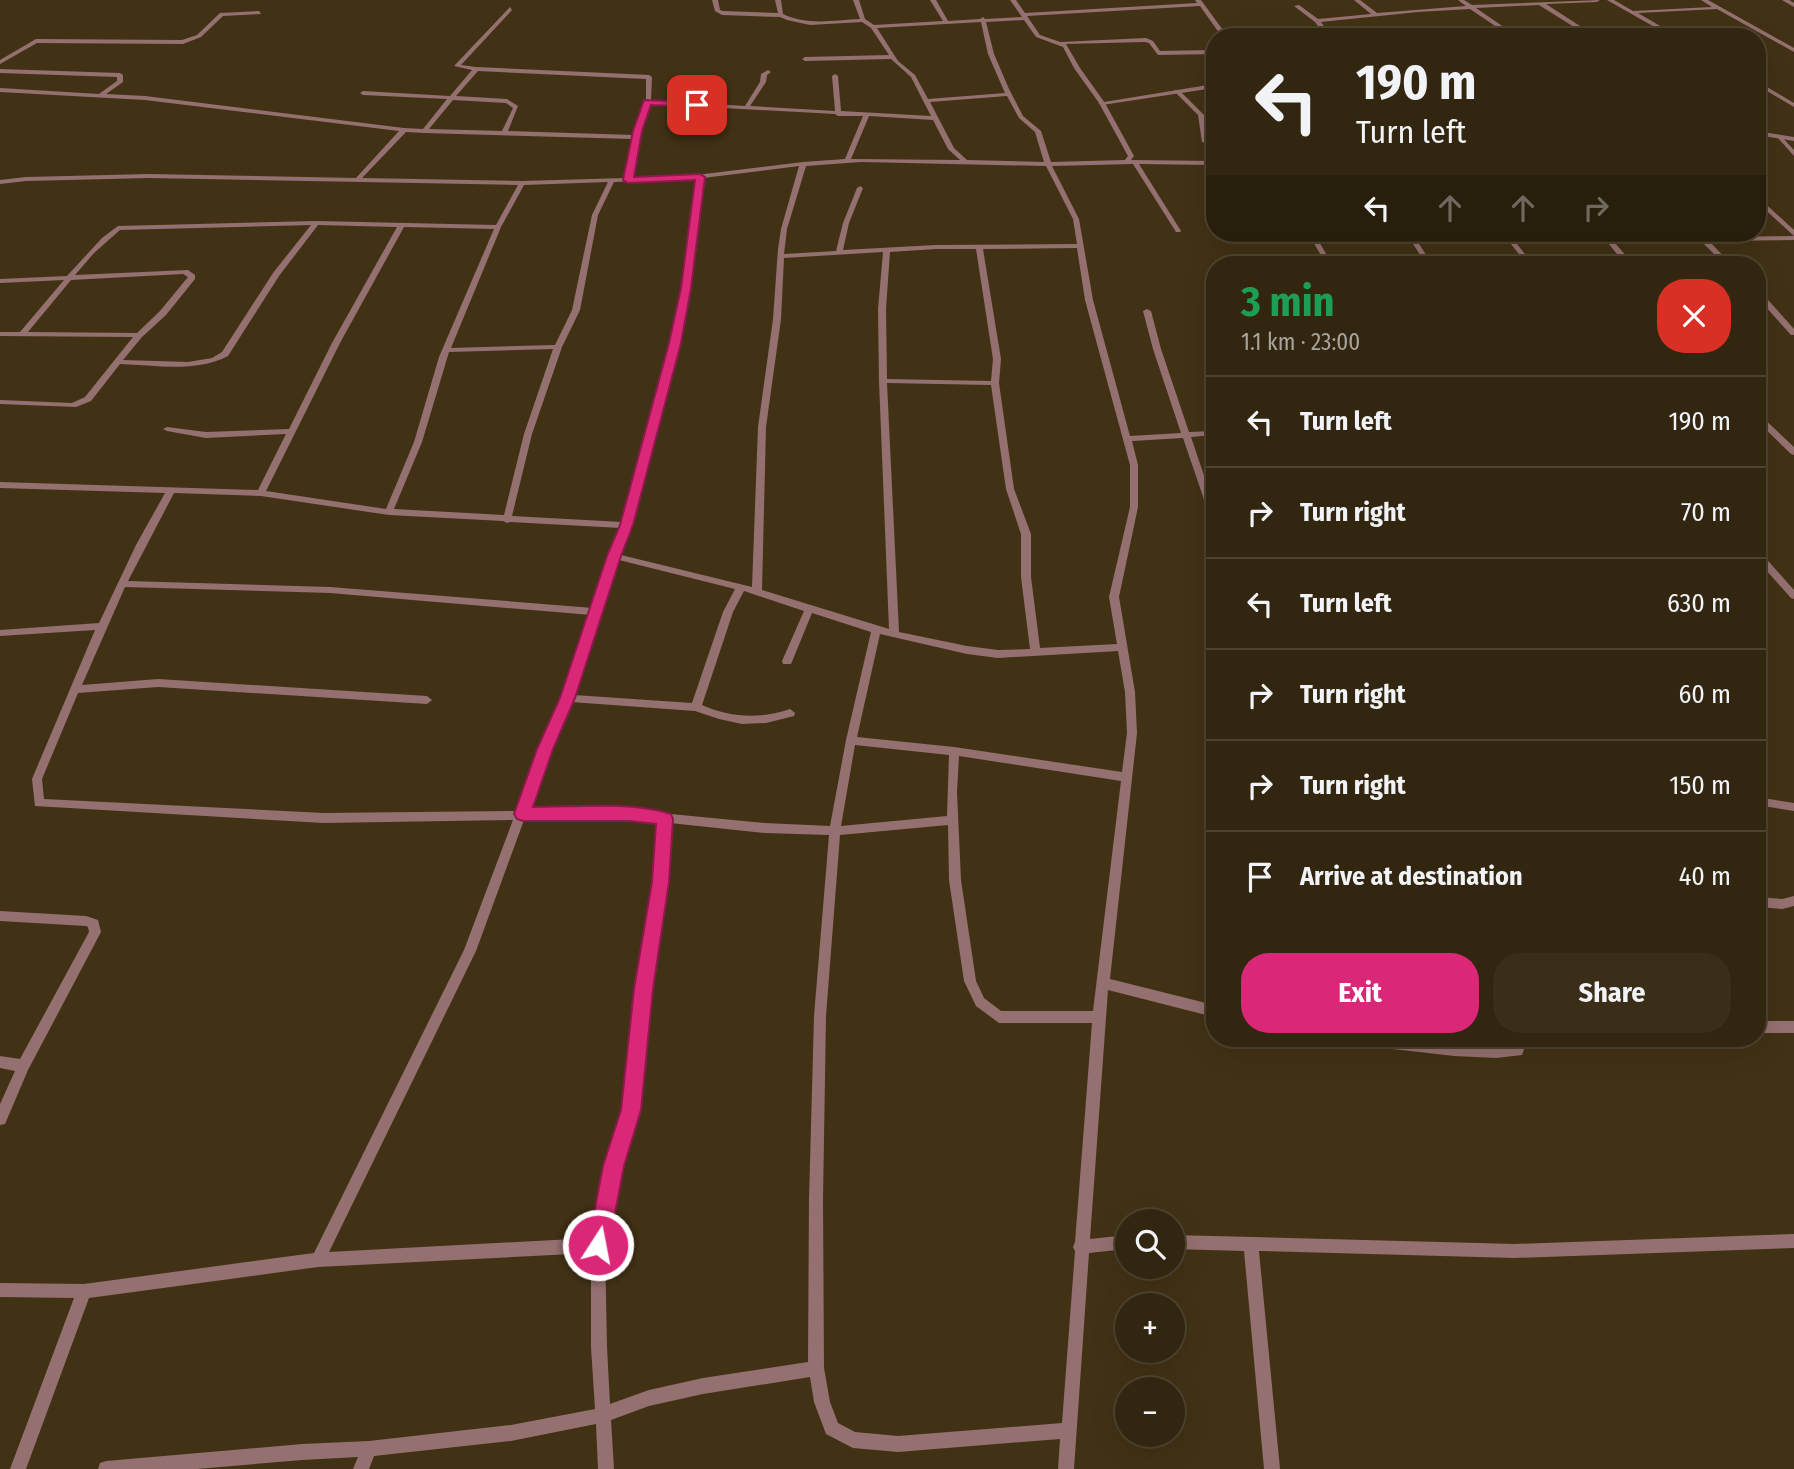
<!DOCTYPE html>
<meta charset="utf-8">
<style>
body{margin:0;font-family:"Fira Sans Condensed",sans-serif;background:#3a2e19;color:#f1f3f6;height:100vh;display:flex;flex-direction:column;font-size:26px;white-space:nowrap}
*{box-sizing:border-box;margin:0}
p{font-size:23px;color:#a8a59f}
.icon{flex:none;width:38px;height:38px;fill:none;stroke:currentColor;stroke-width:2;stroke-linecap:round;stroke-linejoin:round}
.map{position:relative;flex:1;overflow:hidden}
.details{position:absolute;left:1206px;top:256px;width:560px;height:791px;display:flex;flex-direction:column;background:#322610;border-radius:28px;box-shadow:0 7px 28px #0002,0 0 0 2px #4d4330}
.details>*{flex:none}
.banner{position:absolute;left:1206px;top:28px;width:560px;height:214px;border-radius:28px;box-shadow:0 7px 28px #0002,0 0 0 2px #4d4330;background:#322610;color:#f1f3f6;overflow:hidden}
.controls{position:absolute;left:1115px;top:1209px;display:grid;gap:14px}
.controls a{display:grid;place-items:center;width:70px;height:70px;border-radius:50%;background:#322610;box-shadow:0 7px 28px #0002,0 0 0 2px #4d4330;font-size:35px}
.pin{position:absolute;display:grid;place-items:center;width:60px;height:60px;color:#fff;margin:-30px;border-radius:14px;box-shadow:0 4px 10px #0006}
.me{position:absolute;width:77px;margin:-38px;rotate:11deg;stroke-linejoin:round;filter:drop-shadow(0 0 5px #0008)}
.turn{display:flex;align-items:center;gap:24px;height:147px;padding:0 35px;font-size:32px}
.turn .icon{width:91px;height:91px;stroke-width:2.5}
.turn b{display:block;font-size:49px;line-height:60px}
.lanes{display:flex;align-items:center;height:66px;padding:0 35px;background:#0003;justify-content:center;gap:35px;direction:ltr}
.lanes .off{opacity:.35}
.round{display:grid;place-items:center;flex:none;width:74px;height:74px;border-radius:28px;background:#3a2e19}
.head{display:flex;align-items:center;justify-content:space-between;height:119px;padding:0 35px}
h1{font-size:42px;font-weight:700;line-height:52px;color:#1e9e55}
.cta{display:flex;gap:14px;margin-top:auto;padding:14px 35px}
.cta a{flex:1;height:80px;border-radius:28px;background:#db2777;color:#fff;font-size:28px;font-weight:700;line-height:80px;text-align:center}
.cta a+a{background:#3a2e19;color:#f1f3f6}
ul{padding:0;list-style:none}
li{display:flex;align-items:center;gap:21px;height:91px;padding:0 35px;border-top:2px solid #4d4330}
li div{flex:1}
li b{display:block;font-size:26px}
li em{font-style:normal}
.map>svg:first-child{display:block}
</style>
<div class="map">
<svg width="1794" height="1469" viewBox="0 0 1794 1469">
<rect width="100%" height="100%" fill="#423215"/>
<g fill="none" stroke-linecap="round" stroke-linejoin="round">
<g fill="#957070" fill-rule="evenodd">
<path d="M712 0H718L720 10 723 11 778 13 775 0H781L783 14C807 26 834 20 860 19L853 0H859L865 19 874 25 943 21 930 0H936L948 21 980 19 983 17 985 19 1022 17 1010 0H1016L1025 13 1197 3 1195 0H1201L1228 37H1222L1200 6 1027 16 1040 35 1060 42 1146 38 1153 41 1160 51 1214 50V54L1158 55 1149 43 1145 42 1066 44 1080 68 1105 103 1134 156 1131 160 1214 161V165L1139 164 1181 231 1180 232H1176L1133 164 1052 166 1079 219 1093 300 1130 436 1181 433 1153 349 1143 311 1147 309 1151 311 1161 349 1189 432 1214 431V435L1191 437 1214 505V520L1210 517 1183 438 1132 441 1138 465V507L1119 597 1135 692 1137 733 1110 979 1214 1005V1017L1108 990 1090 1239 1127 1235V1249L1089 1253 1074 1469H1058L1060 1439 898 1452 853 1448 826 1434 814 1402 810 1377 703 1394 649 1406 611 1420 614 1469H598L596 1424 511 1441 374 1456 369 1469H353L358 1457 302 1460 197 1469H98L100 1463 106 1461 302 1444 369 1441 511 1425 595 1409 591 1347V1253L318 1267 89 1298 26 1469H10L74 1298 0 1297V1283L84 1284 314 1253 464 950 513 820 324 823 35 806 32 779 95 630 0 636V630L99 623 136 545 165 493 0 488V482L258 490 286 434 206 438 167 431 163 429 167 427 206 432 289 429 332 343 397 227 318 225 279 276 228 356C195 373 156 365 120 364L91 401 76 407 0 404V400L72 403 85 397 133 337 0 336V332H20L64 280 0 283V279L67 276 102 238 118 226 316 221 496 225 518 185 149 178 26 181 0 184V180L26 177 149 174 356 178 399 131 145 100 0 92V88L99 94 117 81V77L0 73V69L120 73 123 75V82L106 94 145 96 404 128 423 129 447 99 363 95 360 93 363 91 450 96 472 70 454 66 510 7 512 10 461 65 476 67 649 75 652 77 651 100 745 106 760 82 761 74 768 70 771 72 767 75 766 82 750 106 835 111 832 76 835 74 838 76 841 111 931 116 911 77 891 59 805 61 802 59 805 57 889 55 871 28 862 22 810 25 787 20 780 17 722 15 715 11ZM1024 20 1036 37 1063 47 1074 68 1099 103 1128 156 1125 160 1051 162 1041 131 1023 116 1009 89 994 54 986 22ZM981 22 988 54 1005 93 928 99 915 75 898 61 877 28ZM478 71 646 79V99L634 135 508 131 518 106 507 99 456 96ZM1007 96 1019 118 1035 132 1044 162 967 160 954 148 930 102ZM453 100 506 103 513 108 502 131 429 129ZM650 104 835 114 838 116H863L845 159 803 162 688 176 632 178 641 131ZM869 116 933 120 948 149 960 160 851 159ZM406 132 424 133 633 139 625 178 522 181 362 178ZM861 162 1046 166 1073 219 1077 244 936 245 843 250 849 223 863 188 860 186 857 188 843 223 836 251 784 254 787 229 806 166ZM799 166 781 229 778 249 773 319 758 427 752 587 621 555 630 525 679 343 690 287 703 178ZM697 179 682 287 671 343 622 522 512 516 532 434 562 347 580 310 598 215 614 182ZM608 182 592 215 572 310 555 345 451 348 501 227 524 185ZM311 225 273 273 222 352 212 358 188 362 123 360 142 337 166 315 195 279V275L188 270 75 275 94 253 120 230ZM404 227 494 229 439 357 414 442 386 509 266 491 340 343ZM1077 248 1085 300 1130 465V507L1109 597 1117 644 1040 648 1031 577V534L1014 489 999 383 1001 359 983 249ZM936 249H976L993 359 991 381 887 379 886 309 890 252ZM883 252 878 309 879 381 889 629 762 590 766 427 781 319 784 258ZM183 274 188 277 160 311 137 333 28 332 71 280ZM553 349 524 434 504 515 394 509 422 442 449 352ZM887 383 991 385 1006 489 1021 534V577L1030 649 998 650 967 646 899 632ZM174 493 261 496 389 515 503 521 507 523 510 522 621 528 612 554 609 556 610 558 593 608 330 587 128 581ZM619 560 735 589 723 612 692 703 574 695ZM125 587 330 593 591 615 563 698 540 749 516 811 324 813 44 799 42 779 78 693 158 687 427 704 432 700 427 696 158 679 82 685ZM744 591 804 611 782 661 783 664H791L812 613 871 632 846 740 830 826 765 823 629 810 568 809 528 810 550 749 571 702 695 711 719 719 742 724 766 723 794 716 795 713 790 709C760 719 731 718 702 705L733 612ZM880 634 967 654 998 658 1118 651 1125 692 1127 733 1122 772 954 747 857 737ZM855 745 949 755 947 816 841 826ZM959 756 1121 781 1093 1011H1001L984 998 976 981 961 880 957 792ZM568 817 629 818 659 822 655 882 637 989 624 1110 606 1166 592 1238 329 1252 476 951 524 820ZM670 823 765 833 829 835 814 1016 809 1199 808 1362 703 1378 649 1390 610 1404 607 1347 605 1245 620 1166 638 1110 649 989 667 882ZM948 825 949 880 964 981 976 1006 999 1023H1092L1075 1242 1073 1247 1075 1251 1062 1423 898 1436 855 1432 838 1423 830 1402 824 1368 823 1199 826 1016 840 835Z"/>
<polygon points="1354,0 1360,0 1377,13 1466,6 1458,0 1464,0 1472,5 1600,0 1597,2 1546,4 1597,37 1590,37 1539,5 1476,8 1514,34 1515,37 1413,36 1410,34 1413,32 1507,34 1470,9 1418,12 1321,22 1332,37 1326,37 1315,22 1294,6 1299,5 1318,19 1371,14"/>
<polygon points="1607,0 1614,0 1633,11 1712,7 1701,0 1708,0 1794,48 1794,52 1717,9 1638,13 1679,37 1672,37"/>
<polygon points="1782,0 1789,0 1794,3 1794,7"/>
<polygon points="259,11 261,14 223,16 201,37 183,44 37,43 0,64 0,60 36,39 182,40 197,35 220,13"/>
<polygon points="1757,81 1794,103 1794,107 1757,85"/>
<polygon points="1175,90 1179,90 1204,115 1207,143 1202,142 1198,115 1175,92"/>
<polygon points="1780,135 1794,150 1794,156 1777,137"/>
<polygon points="1757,196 1794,230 1794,240 1709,241 1731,264 1724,264 1702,242 1615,243 1633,264 1625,264 1600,233 1606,233 1612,239 1698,238 1701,235 1705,237 1794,236 1757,202"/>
<polygon points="1308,233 1314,233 1332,264 1326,264"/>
<polygon points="1406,233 1412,233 1432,264 1426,264"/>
<polygon points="1502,233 1508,233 1533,264 1527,264"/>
<polygon points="1757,291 1760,291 1794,329 1794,335 1791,335 1757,297"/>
<polygon points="1757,415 1760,415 1794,447 1794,455 1791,454 1757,421"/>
<polygon points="1757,551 1760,552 1794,590 1794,599 1791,598 1757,560"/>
<polygon points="1757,797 1794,803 1794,811 1757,805"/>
<polygon points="1794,896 1794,906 1782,909 1757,907 1757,897 1782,899"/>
<polygon points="0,911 86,916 98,920 101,932 28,1070 5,1124 0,1125 0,1104 15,1071 0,1068 0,1056 20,1059 89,932 88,927 86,926 0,921"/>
<rect x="1757" y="1021" width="37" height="12"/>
<path d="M1343 1038C1361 1038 1380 1036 1398 1038 1436 1042 1474 1047 1513 1045L1516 1038H1528L1522 1055 1496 1058 1454 1056 1349 1044 1344 1042Z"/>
<polygon points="1794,1234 1794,1248 1515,1258 1259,1251 1280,1469 1264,1469 1244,1251 1172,1249 1172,1235 1515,1244"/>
</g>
<g fill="#957070" fill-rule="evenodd">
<polygon points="1214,84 1214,88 1102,105 1098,103"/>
<polygon points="1757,131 1794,137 1794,141 1757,135"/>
</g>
</g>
<path fill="#db2777" stroke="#8e194d" stroke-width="2" d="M644 100 697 102 701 105 697 107 651 105 642 131 634 177 700 174 705 177 691 288 681 343 633 525 621 556 575 698 553 749 533 807C574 807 632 801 671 814L673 819 669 882 653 989 641 1110 624 1166 609 1245 606 1253 598 1256 591 1253 588 1245 603 1166 621 1110 634 989 652 882 656 824 629 821H523L517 819 514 814 537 749 560 698 607 556 620 525 669 343 681 288 695 180 628 183 623 180 633 131Z"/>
</svg>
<div class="controls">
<a><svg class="icon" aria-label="search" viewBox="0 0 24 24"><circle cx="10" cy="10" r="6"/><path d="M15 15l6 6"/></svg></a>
<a>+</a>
<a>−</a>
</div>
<div class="pin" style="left:697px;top:105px;background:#d93025"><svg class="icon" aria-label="arrive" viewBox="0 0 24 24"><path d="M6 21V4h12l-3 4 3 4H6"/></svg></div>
<svg class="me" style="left:598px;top:1245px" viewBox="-20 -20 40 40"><circle r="17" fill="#db2777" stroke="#fff" stroke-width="3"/><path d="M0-11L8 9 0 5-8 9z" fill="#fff"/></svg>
<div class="banner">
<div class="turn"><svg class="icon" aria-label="left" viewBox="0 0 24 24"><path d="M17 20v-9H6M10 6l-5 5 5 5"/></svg><div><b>190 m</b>Turn left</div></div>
<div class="lanes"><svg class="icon" aria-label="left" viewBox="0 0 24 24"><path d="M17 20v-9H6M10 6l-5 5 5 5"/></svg><svg class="icon off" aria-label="ahead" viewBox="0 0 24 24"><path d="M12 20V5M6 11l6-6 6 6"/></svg><svg class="icon off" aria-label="ahead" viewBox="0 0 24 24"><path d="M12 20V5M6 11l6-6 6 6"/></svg><svg class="icon off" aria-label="right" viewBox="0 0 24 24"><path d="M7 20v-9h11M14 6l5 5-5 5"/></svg></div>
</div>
<section class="details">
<div class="head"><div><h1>3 min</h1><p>1.1 km · 23:00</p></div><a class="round" style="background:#d93025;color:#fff"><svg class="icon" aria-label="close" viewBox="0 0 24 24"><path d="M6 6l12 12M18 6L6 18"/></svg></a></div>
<ul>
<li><svg class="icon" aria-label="left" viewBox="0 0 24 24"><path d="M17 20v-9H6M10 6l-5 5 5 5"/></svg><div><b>Turn left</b></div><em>190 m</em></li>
<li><svg class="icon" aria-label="right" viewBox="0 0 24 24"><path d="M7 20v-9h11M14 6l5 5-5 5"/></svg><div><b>Turn right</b></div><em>70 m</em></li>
<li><svg class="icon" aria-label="left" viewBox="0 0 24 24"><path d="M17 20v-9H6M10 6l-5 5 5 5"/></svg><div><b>Turn left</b></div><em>630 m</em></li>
<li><svg class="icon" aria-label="right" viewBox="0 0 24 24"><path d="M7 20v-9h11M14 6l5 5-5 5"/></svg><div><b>Turn right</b></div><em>60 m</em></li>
<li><svg class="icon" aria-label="right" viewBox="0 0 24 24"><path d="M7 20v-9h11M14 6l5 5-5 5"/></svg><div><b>Turn right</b></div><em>150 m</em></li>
<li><svg class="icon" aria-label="arrive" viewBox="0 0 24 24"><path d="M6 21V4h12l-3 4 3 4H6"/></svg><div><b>Arrive at destination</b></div><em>40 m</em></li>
</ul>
<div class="cta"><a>Exit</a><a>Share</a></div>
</section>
</div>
